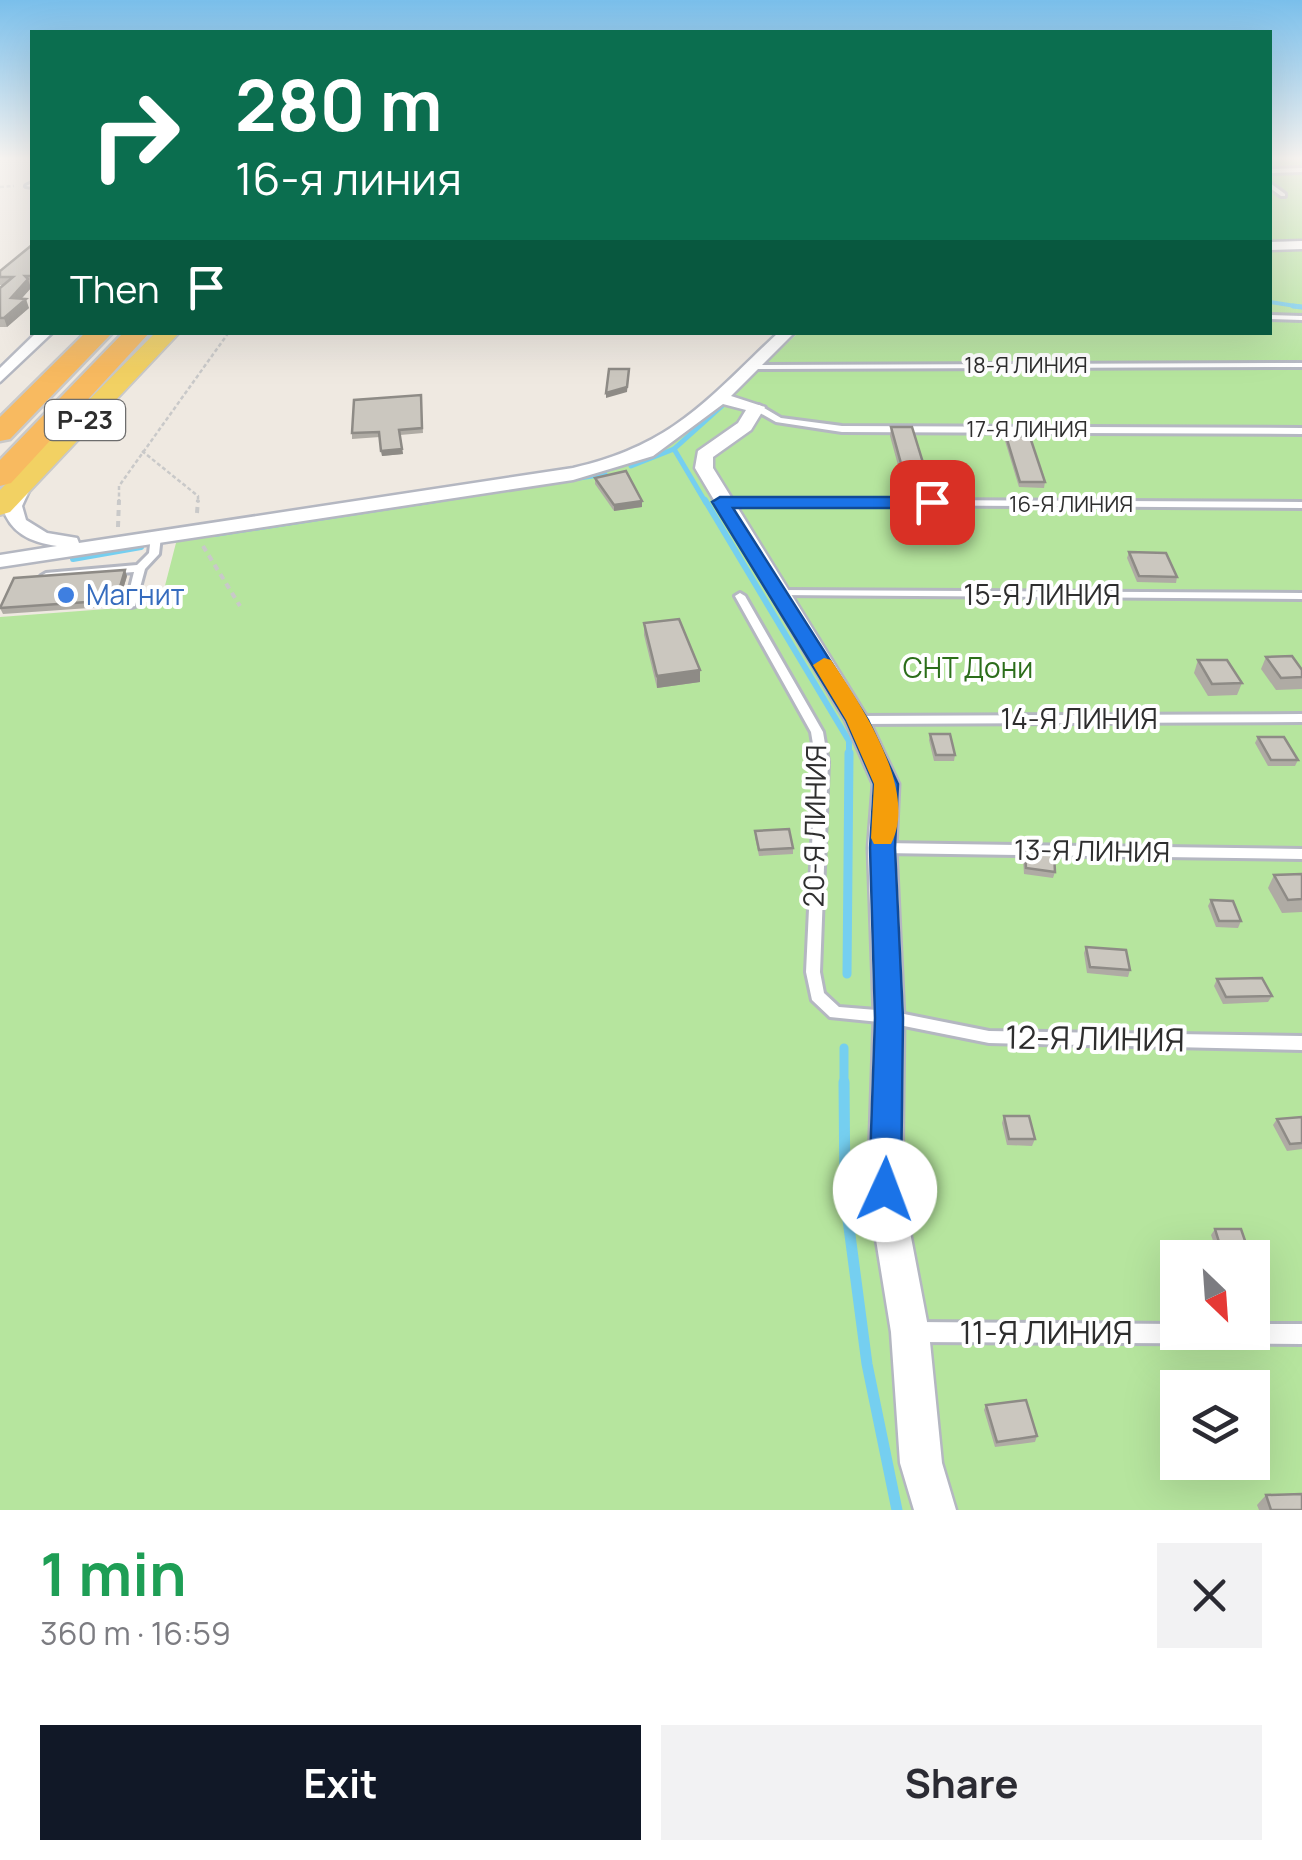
<!DOCTYPE html>
<meta charset="utf-8">
<style>
body{margin:0;font-family:Manrope,sans-serif;background:#f2f2f3;color:#2b2b33;height:100vh;display:flex;flex-direction:column;font-size:38px;white-space:nowrap}
*{box-sizing:border-box;margin:0}
p{font-size:32px;color:#7c7c81}
.icon{flex:none;width:55px;height:55px;fill:none;stroke:currentColor;stroke-width:2;stroke-linecap:round;stroke-linejoin:round}
.map{position:relative;height:1510px;overflow:hidden}
.details{display:flex;flex-direction:column;background:#fff;flex:1}
.details>*{flex:none}
.hud{position:absolute;left:30px;top:30px;width:1242px;height:305px;border-radius:0px;box-shadow:0 10px 40px #0002;background:#0b6e4f;color:#fff;overflow:hidden}
.needle{width:65px;rotate:155deg}
.tools{position:absolute;left:1160px;top:1240px;display:grid;gap:20px}
.tools a{display:grid;place-items:center;width:110px;height:110px;border-radius:0px;background:#fff;box-shadow:0 10px 40px #0002;font-size:50px}
.pin{position:absolute;display:grid;place-items:center;width:85px;height:85px;color:#fff;margin:-42px;border-radius:20px;box-shadow:0 5px 15px #0006}
.me{position:absolute;width:110px;margin:-55px;rotate:2deg;stroke-linejoin:round;filter:drop-shadow(0 0 8px #0008)}
.turn{display:flex;align-items:center;gap:35px;height:210px;padding:0 40px;font-size:45px}
.turn .icon{width:130px;height:130px;stroke-width:2.5}
.turn b{display:block;font-size:70px;line-height:85px}
.then{display:flex;align-items:center;height:95px;padding:0 40px;background:#0003;gap:20px;font-size:38px}
.round{display:grid;place-items:center;flex:none;width:105px;height:105px;border-radius:0px;background:#f2f2f3}
.headline{display:flex;align-items:center;justify-content:space-between;height:170px;padding:0 40px}
h1{font-size:60px;font-weight:700;line-height:75px;color:#1e9e55}
.primary-button{display:flex;gap:20px;margin-top:auto;padding:20px 40px}
.primary-button a{flex:1;height:115px;border-radius:0px;background:#111827;color:#fff;font-size:40px;font-weight:700;line-height:115px;text-align:center}
.primary-button a+a{background:#f2f2f3;color:#2b2b33}
.map>svg:first-child{display:block}
</style>
<div class="map">
<svg width="1302" height="1510" viewBox="0 0 1302 1510">
<rect width="100%" height="100%" fill="#efe9e1"/>
<path fill="#b6e59e" fill-rule="evenodd" d="M1270 157H1302V1510H0V617L160 605 177 539 569 479C680 459 719 406 798 333L1270 332ZM1178 1258H1252V1332H1178ZM1178 1388H1252V1462H1178Z"/>
<g fill="none" stroke-linecap="round" stroke-linejoin="round">
<polyline stroke="#75cff0" stroke-width="4" points="1270,302 1302,307"/>
<g stroke="#75cff0" stroke-width="5">
<polyline points="1293,306 1302,307"/>
<polyline points="674,449 706,503"/>
<polyline points="631,466 674,449 723,405"/>
<polyline points="419,503 605,474"/>
</g>
<g stroke="#75cff0" stroke-width="6">
<polyline points="705,500 849,741 849,756"/>
<polyline points="214,534 435,500"/>
<polyline points="73,559 141,547"/>
</g>
<g stroke="#75cff0" stroke-width="9">
<polyline points="847,974 849,753"/>
<polyline points="844,1048 844,1084"/>
</g>
<polyline stroke="#75cff0" stroke-width="11" points="844,1082 845,1197 867,1364 897,1510"/>
<g stroke="#b4b7c1" stroke-width="6">
<g id="service">
<polygon points="1302,168 1302,172 1270,173 1270,169"/>
<polygon points="32,183 32,187 26,186"/>
<polygon points="1270,183 1285,194 1285,196 1281,196 1270,188"/>
<polygon points="1270,315 1302,316 1302,320 1270,319"/>
<polygon points="1302,363 1302,367 750,369 746,367 750,365"/>
<polygon points="753,405 759,405 781,418 842,426 1302,428 1302,434 842,432 776,422 753,409"/>
<polygon points="721,499 1302,502 1302,508 718,504 716,502"/>
<polygon points="156,533 161,536 159,554 145,569 135,606 131,607 126,604 134,572 46,579 41,576 46,573 137,565 149,553 151,536"/>
<polygon points="781,590 1302,593 1302,599 777,595 777,591"/>
<polygon points="740,593 745,596 823,732 828,762 820,972 824,993 839,1007 889,1011 989,1031 1302,1036 1302,1050 989,1043 889,1023 830,1017 812,1000 806,972 816,762 811,732 735,596"/>
<polygon points="1302,714 1302,722 857,724 851,720 857,716"/>
<polygon points="882,843 1302,849 1302,859 882,853 877,851 875,848 877,845"/>
<polygon points="913,1322 1178,1324 1178,1332 1252,1332 1252,1324 1302,1324 1302,1344 913,1342 906,1339 903,1332 906,1325"/>
</g>
</g>
<g stroke="#b4b7c1" stroke-width="5">
<g id="minor">
<polygon points="1302,241 1302,249 1270,250 1270,242"/>
<polygon points="37,332 53,332 0,382 0,368"/>
<path d="M779 332H795L731 396 765 407 751 430 713 457V468L869 720 899 784 896 848 904 1017 902 1190 929 1332 942 1463 956 1510H914L900 1463 891 1332 868 1190 874 1017 868 848 873 784 845 720 695 468 698 451 738 423 746 410 723 404 653 456 573 480 0 567V555L57 546C30 542 10 533 2 506L17 478 24 476 33 482 22 506 26 520 47 533 77 538 79 543 573 468C673 445 707 400 779 332Z"/>
</g>
</g>
<g stroke="#c9c9c9" stroke-width="4">
<polygon id="primary" points="156,332 180,332 10,512 0,515 0,490"/>
</g>
<g stroke="#c9c9c9" stroke-width="5">
<g id="trunk">
<polygon points="86,332 113,332 10,439 0,441 0,417"/>
<polygon points="124,332 150,332 11,483 0,486 0,460"/>
</g>
</g>
<g stroke="#c9c9c9" stroke-width="2.5" stroke-dasharray="4 2.5" stroke-linecap="butt">
<polyline points="0,187 14,186"/>
<polyline points="142,451 198,496 198,503"/>
<polyline points="119,503 119,486 229,332"/>
</g>
<g stroke="#c9c9c9" stroke-width="4" stroke-dasharray="6 5" stroke-linecap="butt">
<polyline points="197,513 198,500"/>
<polyline points="118,527 119,500"/>
<polyline points="203,546 240,606"/>
</g>
<use href="#service" fill="#fff" fill-rule="evenodd"/>
<use href="#minor" fill="#fff" fill-rule="evenodd"/>
<use href="#primary" fill="#f2d163" fill-rule="evenodd"/>
<use href="#trunk" fill="#f8ba60" fill-rule="evenodd"/>
</g>
<g fill="#afaba4">
<polygon points="32,245 32,285 30,285 31,288 21,299 29,308 7,327 0,327 0,287 3,285 0,285 0,271"/>
<polygon points="421,395 423,433 400,435 403,454 382,456 380,437 352,439 352,433"/>
<polygon points="891,427 928,479 926,488 904,487 890,436"/>
<polygon points="1006,436 1045,482 1044,488 1019,487 1005,441"/>
<polygon points="595,478 642,507 614,511 595,484"/>
<polygon points="1129,552 1177,577 1176,583 1137,582 1127,558"/>
<polygon points="127,576 118,606 3,614 0,608"/>
<polygon points="644,623 700,670 700,682 657,688 644,635"/>
<polygon points="1266,657 1302,677 1302,689 1276,690 1261,669"/>
<polygon points="1198,660 1242,683 1237,695 1208,696 1194,673"/>
<polygon points="930,734 955,755 954,761 934,761 929,740"/>
<polygon points="1258,737 1298,760 1295,766 1268,766 1255,743"/>
<polygon points="755,831 793,848 793,854 759,856 755,837"/>
<polygon points="1025,852 1055,872 1053,878 1024,874 1023,859"/>
<polygon points="1302,874 1302,912 1282,913 1268,888 1274,875"/>
<polygon points="1211,900 1241,921 1238,928 1216,927 1208,906"/>
<polygon points="1086,947 1130,970 1128,977 1087,973 1084,953"/>
<polygon points="1217,979 1272,996 1268,1002 1223,1004 1214,986"/>
<polygon points="1004,1116 1035,1139 1032,1146 1007,1145 1002,1123"/>
<polygon points="1302,1117 1302,1149 1287,1151 1273,1125 1277,1119"/>
<polygon points="1215,1229 1251,1258 1219,1258 1211,1235"/>
<polygon points="1178,1403 1178,1441 1164,1410 1168,1405"/>
<polygon points="986,1405 1037,1436 1035,1442 995,1447 984,1410"/>
<polygon points="1266,1495 1302,1510 1259,1510 1257,1505"/>
</g>
<g fill="#8e8b86">
<polygon points="28,279 31,288 14,307 11,298"/>
<polygon points="26,299 29,308 7,327 4,318"/>
<polygon points="629,369 627,392 606,398 606,393"/>
<polygon points="402,449 403,454 382,456 381,451"/>
<polygon points="642,501 642,507 614,511 614,505"/>
<polygon points="125,570 127,576 118,606 116,600"/>
<polygon points="700,670 700,682 657,688 657,676"/>
</g>
<g fill="#cbc7bf" stroke="#8e8b86" stroke-width="2.5">
<polygon points="32,245 32,274 31,276 25,276 28,279 11,298 26,299 4,318 0,318 0,288 13,277 0,277 0,271"/>
<polygon points="609,369 629,369 627,387 606,393"/>
<polygon points="421,395 422,428 399,430 402,449 381,451 379,432 352,433 354,400"/>
<polygon points="891,427 912,427 928,479 905,478"/>
<polygon points="1006,436 1030,437 1045,482 1020,482"/>
<polygon points="626,471 642,501 614,505 595,478"/>
<polygon points="1129,552 1166,553 1177,577 1139,576"/>
<polygon points="125,570 116,600 0,608 14,578"/>
<polygon points="679,619 700,670 657,676 644,623"/>
<polygon points="1292,656 1302,670 1302,677 1281,678 1266,657"/>
<polygon points="1198,660 1227,660 1242,683 1212,684"/>
<polygon points="930,734 950,734 955,755 936,755"/>
<polygon points="1258,737 1284,737 1298,760 1271,760"/>
<polygon points="789,829 793,848 759,850 755,831"/>
<polygon points="1025,852 1054,853 1055,872 1026,868"/>
<polygon points="1302,874 1302,899 1288,900 1274,875"/>
<polygon points="1211,900 1233,901 1241,921 1219,921"/>
<polygon points="1086,947 1126,950 1130,970 1090,967"/>
<polygon points="1262,978 1272,996 1226,997 1217,979"/>
<polygon points="1004,1116 1029,1116 1035,1139 1009,1139"/>
<polygon points="1302,1117 1302,1143 1290,1144 1277,1119"/>
<polygon points="1215,1229 1241,1229 1251,1258 1224,1258"/>
<polygon points="1026,1400 1037,1436 997,1442 986,1405"/>
<polygon points="1178,1403 1178,1427 1168,1405"/>
<polygon points="1302,1494 1302,1510 1271,1510 1266,1495"/>
</g>
<linearGradient id="sky" x2="0" y2="1"><stop stop-color="#7abfeb"/><stop offset="0.43" stop-color="#f8f5f2"/><stop offset="1" stop-color="#f8f5f2" stop-opacity="0"/></linearGradient>
<rect width="1302" height="368" fill="url(#sky)"/>
<polygon fill="#1a73e8" stroke="#114b97" stroke-width="2.5" points="720,497 932,497 941,502 932,508 733,508 868,720 898,784 895,848 903,1018 901,1190 896,1200 885,1205 874,1200 869,1190 875,1018 870,848 874,784 846,720 712,502"/>
<path fill="#f59e0b" d="M824 658 831 660C861 705 919 790 891 844H874L871 838 874 784 846 720 813 665Z"/>
<circle fill="#3f7fe0" stroke="#fff" stroke-width="4" cx="66" cy="595" r="10"/>
<g text-anchor="middle" stroke-width="8" stroke-linejoin="round" paint-order="stroke">
<g font-size="22" fill="#2e2e2e" stroke="#fff">
<text x="1026" y="373">18-Я ЛИНИЯ</text>
<text x="1027" y="437">17-Я ЛИНИЯ</text>
<text x="1071" y="512">16-Я ЛИНИЯ</text>
</g>
<rect fill="#fff" stroke="#6d6d6d" stroke-width="2.5" x="45" y="400" width="80" height="40" rx="8"/>
<g font-size="25" font-weight="bold" fill="#2e2e2e">
<text x="85" y="429">Р-23</text>
</g>
<g font-size="28" fill="#366cbe" stroke="#fff" text-anchor="start">
<text x="86" y="605">Магнит</text>
</g>
<g font-size="28" fill="#2e2e2e" stroke="#fff">
<text x="1042" y="605">15-Я ЛИНИЯ</text>
<text x="1079" y="729">14-Я ЛИНИЯ</text>
<text transform="translate(815 826) rotate(-89)" y="10">20-Я ЛИНИЯ</text>
<text transform="translate(1092 851) rotate(1)" y="10">13-Я ЛИНИЯ</text>
</g>
<g font-size="28" fill="#2c6e1b" stroke="#fff">
<text x="968" y="678">СНТ Дони</text>
</g>
<g font-size="32" fill="#2e2e2e" stroke="#fff">
<text transform="translate(1095 1039) rotate(1)" y="11">12-Я ЛИНИЯ</text>
<text x="1046" y="1344">11-Я ЛИНИЯ</text>
</g>
</g>
</svg>
<div class="tools">
<a><svg class="needle" viewBox="-14 -14 28 28"><path d="M0-13l5 13h-10z" fill="#e53935"/><path d="M0 13l5-13h-10z" fill="#7c7c81"/></svg></a>
<a><svg class="icon" aria-label="layers" viewBox="0 0 24 24"><path d="M12 4l9 5-9 5-9-5zM3 14l9 5 9-5"/></svg></a>
</div>
<div class="pin" style="left:932px;top:502px;background:#d93025"><svg class="icon" aria-label="arrive" viewBox="0 0 24 24"><path d="M6 21V4h12l-3 4 3 4H6"/></svg></div>
<svg class="me" style="left:885px;top:1190px" viewBox="-20 -20 40 40"><circle r="19" fill="#fff"/><path d="M0-13L10 11 0 6-10 11z" fill="#1a73e8"/></svg>
<div class="hud">
<div class="turn"><svg class="icon" aria-label="right" viewBox="0 0 24 24"><path d="M7 20v-9h11M14 6l5 5-5 5"/></svg><div><b>280 m</b>16-я линия</div></div>
<div class="then">Then<svg class="icon" aria-label="arrive" viewBox="0 0 24 24"><path d="M6 21V4h12l-3 4 3 4H6"/></svg></div>
</div>
</div>
<section class="details">
<div class="headline"><div><h1>1 min</h1><p>360 m · 16:59</p></div><a class="round"><svg class="icon" aria-label="close" viewBox="0 0 24 24"><path d="M6 6l12 12M18 6L6 18"/></svg></a></div>
<div class="primary-button"><a>Exit</a><a>Share</a></div>
</section>
